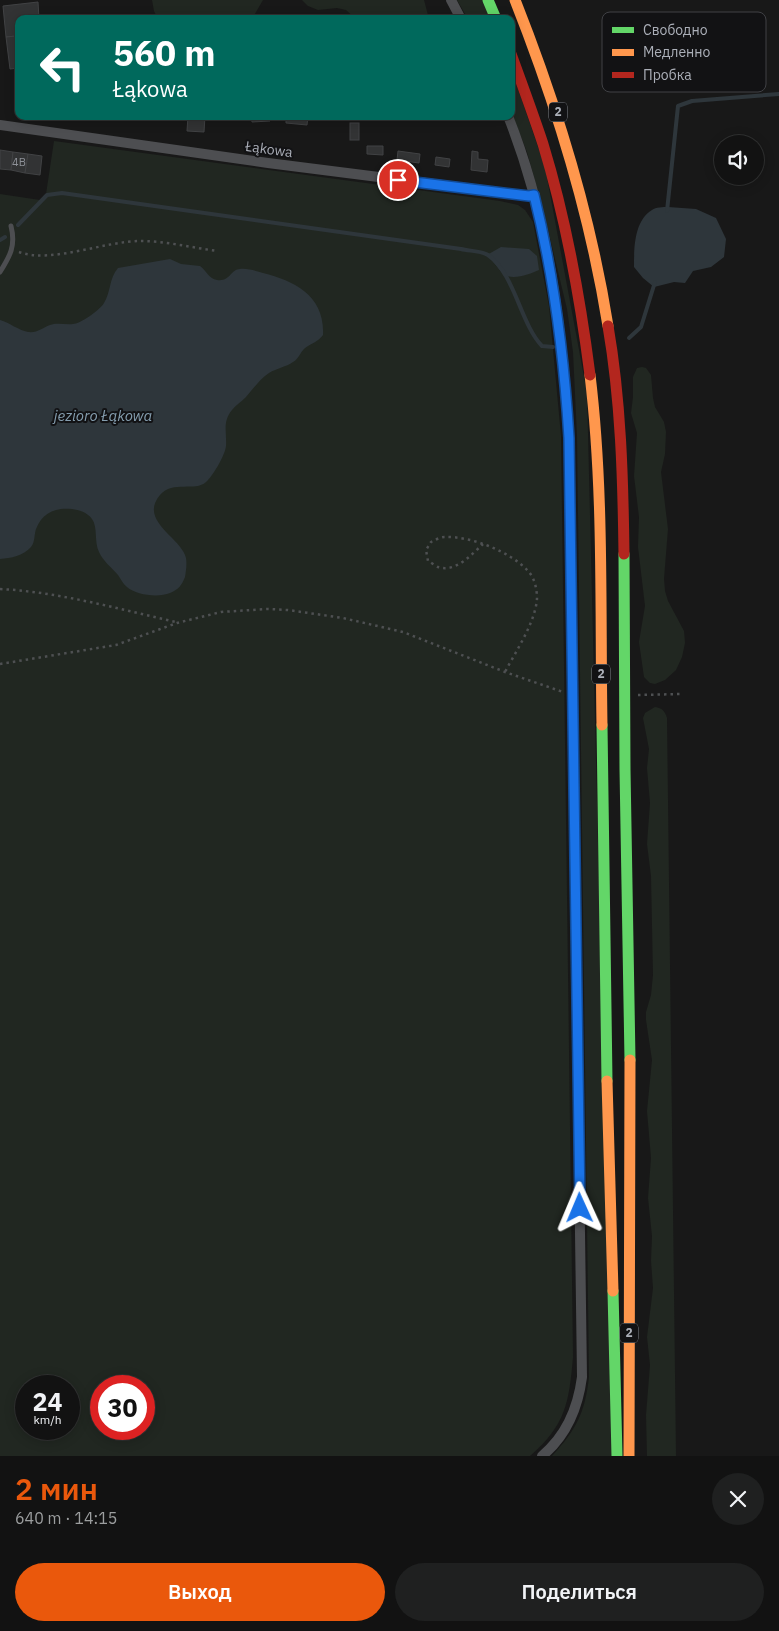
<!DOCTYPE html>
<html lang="ru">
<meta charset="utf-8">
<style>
body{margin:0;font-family:"IBM Plex Sans",sans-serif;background:#1f2020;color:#f1f3f6;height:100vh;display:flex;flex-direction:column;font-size:19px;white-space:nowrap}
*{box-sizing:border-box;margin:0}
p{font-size:16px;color:#9c9e9f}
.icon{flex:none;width:28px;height:28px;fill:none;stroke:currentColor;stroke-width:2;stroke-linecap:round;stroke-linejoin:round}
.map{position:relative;height:1456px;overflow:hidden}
.side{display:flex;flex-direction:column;background:#121212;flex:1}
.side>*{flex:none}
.guide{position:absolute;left:15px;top:15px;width:500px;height:105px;border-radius:10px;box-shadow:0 2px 12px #0003,0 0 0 1px #313232;background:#00695c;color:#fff;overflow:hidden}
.buttons{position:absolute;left:714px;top:135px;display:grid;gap:10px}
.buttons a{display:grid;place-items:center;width:50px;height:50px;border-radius:50%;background:#121212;box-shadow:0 2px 12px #0003,0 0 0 1px #313232;font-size:25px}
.speed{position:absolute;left:15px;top:1375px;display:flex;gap:10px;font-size:25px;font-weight:700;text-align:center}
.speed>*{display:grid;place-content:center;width:65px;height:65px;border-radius:50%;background:#121212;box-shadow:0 2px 12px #0003,0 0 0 1px #313232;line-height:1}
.speed small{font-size:12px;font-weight:400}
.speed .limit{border:8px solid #d22;background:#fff;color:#111}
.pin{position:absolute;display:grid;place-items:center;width:42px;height:42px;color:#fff;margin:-21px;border:2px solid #fff;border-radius:50%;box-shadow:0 1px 5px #0007}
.me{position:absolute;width:55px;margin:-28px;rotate:359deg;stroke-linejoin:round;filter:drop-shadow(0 0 4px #0008)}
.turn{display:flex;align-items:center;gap:18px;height:105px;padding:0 15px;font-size:22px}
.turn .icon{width:65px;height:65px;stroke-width:2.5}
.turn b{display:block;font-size:35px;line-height:42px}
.round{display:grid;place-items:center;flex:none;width:52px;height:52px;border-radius:26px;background:#1f2020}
.head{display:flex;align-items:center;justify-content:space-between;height:85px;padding:0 15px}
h1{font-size:30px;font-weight:600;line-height:38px;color:#ea580c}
.cta{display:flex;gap:10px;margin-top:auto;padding:10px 15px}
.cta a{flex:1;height:58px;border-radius:30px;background:#ea580c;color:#fff;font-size:20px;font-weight:600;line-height:58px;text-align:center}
.cta a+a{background:#1f2020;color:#f1f3f6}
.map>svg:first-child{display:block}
</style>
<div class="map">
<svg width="779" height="1456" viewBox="0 0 779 1456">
<rect width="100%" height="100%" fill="#181818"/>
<g fill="#212721" fill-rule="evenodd">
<polygon points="152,0 263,0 252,19 158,19 154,11"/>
<polygon points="302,0 424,0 429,19 356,19 346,10 337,8 318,10 308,6"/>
<polygon points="457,0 483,0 491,19 468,19"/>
<path d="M511 69 545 167 587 393 613 1456H552C576 1430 585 1413 589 1377L577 436 573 352 567 309 543 209 527 152 511 111Z"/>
<path d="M54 141 500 201 518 205 525 210 533 222 549 306 561 436 573 1357C569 1402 566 1425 530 1456H0V194L40 200 46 194ZM26 1386H69V1429H26ZM101 1386H144V1429H101Z"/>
<polygon points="642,367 646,368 651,375 653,398 655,407 664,422 666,432 665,454 661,472 668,529 664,579 665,591 668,601 684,631 685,643 682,657 676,670 665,680 655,684 650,683 644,677 639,642 645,606 638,547 639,517 634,476 637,433 631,413 633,397 633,377 637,368"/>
<path d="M655 707C662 708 665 711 667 718L676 1456H647L646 1415 650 1365 647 1337 653 1288 651 1261 652 1236 648 1198 651 1158 647 1111 652 1060 646 1020V1012L651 995 653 975 651 876 647 844 650 803 647 768 649 749 643 718 645 713Z"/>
</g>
<g fill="#2e363b">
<path d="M668 207 696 209 716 218 726 239 724 257 711 267 693 271 685 283 674 282 654 287 643 278 634 267C634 248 634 221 652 210 656 207 663 207 668 207Z"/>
<path d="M501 247 529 249 537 256 539 270C530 274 512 281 504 274 498 269 493 260 487 255Z"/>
<path d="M170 259 181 264 200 266C206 270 209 279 217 280 230 282 231 269 240 269 247 268 256 271 263 273 295 281 325 296 323 335 318 342 312 343 305 348 300 352 299 359 293 362 286 367 277 368 269 373 260 379 253 389 246 397 241 402 236 405 232 410 222 422 227 433 226 446 225 455 213 476 206 482 195 492 173 480 160 495 138 521 182 538 186 558 187 564 186 571 185 577 182 585 178 590 170 593 158 598 136 595 127 587 123 584 121 579 118 575 111 567 103 561 99 552 94 542 98 527 92 519 87 512 79 510 72 509 55 507 42 513 36 529 34 535 35 542 31 547 23 556 11 558 0 559V320C10 323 18 330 28 332 38 333 42 328 50 325 57 322 65 325 73 324 80 324 100 310 104 303 111 292 109 278 118 268Z"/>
</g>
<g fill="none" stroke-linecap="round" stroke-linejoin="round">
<g stroke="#2e363b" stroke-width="4">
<polyline points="667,211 678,106 692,101 779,94"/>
<path d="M18 225 47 195 62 193 461 249C469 251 482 251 488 255 515 274 520 323 542 346L553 347"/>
<polyline points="0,240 5,237"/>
<polyline points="629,338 641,327 655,282"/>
</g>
</g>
<g fill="#323334" stroke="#414244">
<polygon points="38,2 39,19 19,19 19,21 15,22 16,36 6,37 3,6"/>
<polygon points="16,36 19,68 10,69 6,37"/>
<rect x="113" y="116" width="19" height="4"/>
<polygon points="188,116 193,116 193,119 199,119 199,116 205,116 204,132 187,131"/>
<polygon points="251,116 269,116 270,121 252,122"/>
<polygon points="286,116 308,116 307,125 286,123"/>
<rect x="350" y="123" width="9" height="17"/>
<polygon points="367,146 383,146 383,155 367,154"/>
<polygon points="0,150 13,152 11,170 0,169"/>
<polygon points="398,151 420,154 419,163 397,160"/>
<polygon points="472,151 478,152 478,159 488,160 487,172 471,170"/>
<polygon points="13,152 28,154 25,173 11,170"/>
<polygon points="28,154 42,156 40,175 25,173"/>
<polygon points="436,157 450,159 449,167 435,165"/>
</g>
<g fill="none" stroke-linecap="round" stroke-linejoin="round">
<g stroke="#4e5052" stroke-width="2.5" stroke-dasharray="2.5 4" stroke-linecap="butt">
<path d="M19 252C52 264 104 241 141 241 166 241 193 248 218 251"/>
<path d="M483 544C472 554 456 573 438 567 435 566 431 562 428 561L426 550 431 542C435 540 440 537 445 537 471 536 511 552 528 571 535 578 537 590 537 599 535 623 516 651 505 672"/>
<path d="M0 589C60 592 118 609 176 622"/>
<polyline points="0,664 116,645 177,623 221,612 268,609 288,610 343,618 403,632 505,672 563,692"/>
<polyline points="638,695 681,694"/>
</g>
<path stroke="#4d4e51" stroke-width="5" d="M0 272C10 256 16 246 11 226"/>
<g stroke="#4d4e51" stroke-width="10">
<polyline points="451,0 461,19"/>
<path d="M508 116C549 219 562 328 569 438L582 1377C578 1408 566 1436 542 1456"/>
<polyline points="0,125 268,163 529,196 535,195"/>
</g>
<g stroke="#63d668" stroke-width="11">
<polyline points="488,0 496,19"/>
<polyline points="624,554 625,769 630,1060"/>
<polyline points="602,725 607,1081"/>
<polyline points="613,1291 617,1456"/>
</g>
<g stroke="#ff974d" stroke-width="11">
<path d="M515 0C557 106 590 213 608 326"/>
<path d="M590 375C604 491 600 609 602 725"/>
<polyline points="607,1081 613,1291"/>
<polyline points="629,1456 630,1060"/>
</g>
<g stroke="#b3261e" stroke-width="11">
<path d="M511 54C522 84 533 114 543 144 566 219 580 297 590 375"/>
<path d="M608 326C621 401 623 478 624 554"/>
</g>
</g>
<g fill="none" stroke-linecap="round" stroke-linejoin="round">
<g stroke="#114b97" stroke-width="12">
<path id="route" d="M398 180 529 196 534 195C554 275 564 356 569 438L580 1208"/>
</g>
<use href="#route" stroke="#1a73e8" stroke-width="9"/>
</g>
<g text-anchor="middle" stroke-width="4" stroke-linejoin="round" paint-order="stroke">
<g font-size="11" fill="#8d9097">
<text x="19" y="166">4B</text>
</g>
<g fill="#121214" stroke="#7d8087" stroke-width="1">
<rect x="549" y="102.5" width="18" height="19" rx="4"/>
<rect x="592" y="664.5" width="18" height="19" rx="4"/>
<rect x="620" y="1323.5" width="18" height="19" rx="4"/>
</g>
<g font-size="12" font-weight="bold" fill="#abafb8">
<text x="558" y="116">2</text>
<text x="601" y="678">2</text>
<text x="629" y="1337">2</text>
</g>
<g font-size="14" fill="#abafb8" stroke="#121214">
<text transform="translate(269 149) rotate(8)" y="5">Łąkowa</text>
</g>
<g font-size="15" font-style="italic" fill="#859eaf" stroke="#121214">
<text x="103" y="421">jezioro Łąkowa</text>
</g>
</g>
<rect x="602" y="12" width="164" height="80" rx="8" fill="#121214" stroke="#404145" stroke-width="1"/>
<rect x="612" y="27" width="22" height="6" fill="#63d668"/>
<rect x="612" y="49" width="22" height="7" fill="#ff974d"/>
<rect x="612" y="72" width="22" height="6" fill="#b3261e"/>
<g font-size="14" fill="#abafb8">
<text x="643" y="35">Свободно</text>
<text x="643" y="57">Медленно</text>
<text x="643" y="80">Пробка</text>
</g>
</svg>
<div class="buttons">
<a><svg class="icon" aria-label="sound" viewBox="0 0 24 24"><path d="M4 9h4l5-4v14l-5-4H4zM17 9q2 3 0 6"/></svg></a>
</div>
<div class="speed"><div>24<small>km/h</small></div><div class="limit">30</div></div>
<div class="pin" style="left:398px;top:180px;background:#d93025"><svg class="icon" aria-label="arrive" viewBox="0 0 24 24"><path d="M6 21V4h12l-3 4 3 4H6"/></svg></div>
<svg class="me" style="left:580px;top:1208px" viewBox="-20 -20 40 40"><path d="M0-17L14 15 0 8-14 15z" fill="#1a73e8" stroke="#fff" stroke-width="4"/></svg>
<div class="guide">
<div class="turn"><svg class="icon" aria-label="left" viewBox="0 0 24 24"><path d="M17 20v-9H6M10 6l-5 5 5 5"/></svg><div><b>560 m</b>Łąkowa</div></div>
</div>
</div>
<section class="side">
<div class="head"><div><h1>2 мин</h1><p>640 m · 14:15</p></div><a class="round"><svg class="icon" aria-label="close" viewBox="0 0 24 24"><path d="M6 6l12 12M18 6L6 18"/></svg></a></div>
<div class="cta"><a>Выход</a><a>Поделиться</a></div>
</section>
